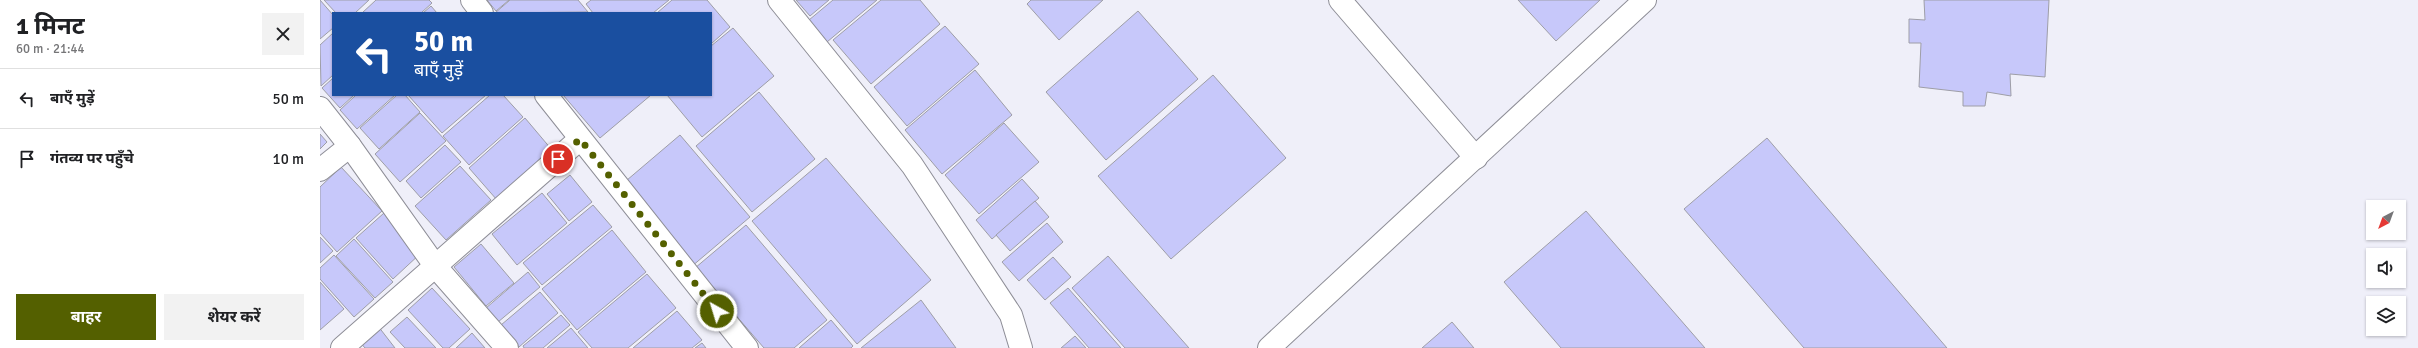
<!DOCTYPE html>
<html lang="hi">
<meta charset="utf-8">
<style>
body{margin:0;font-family:Signika,"Noto Sans Devanagari",sans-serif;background:#f2f2f2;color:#202124;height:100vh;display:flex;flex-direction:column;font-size:15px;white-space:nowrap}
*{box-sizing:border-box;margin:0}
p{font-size:13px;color:#757577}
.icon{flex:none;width:22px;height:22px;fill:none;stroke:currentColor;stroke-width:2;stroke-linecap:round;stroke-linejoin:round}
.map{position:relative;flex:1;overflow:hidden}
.panel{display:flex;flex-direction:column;background:#fff;width:320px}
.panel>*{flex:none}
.guide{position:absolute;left:12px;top:12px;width:380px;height:84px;border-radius:0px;box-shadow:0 1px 3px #0004;background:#1a4fa0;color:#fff;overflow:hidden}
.needle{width:26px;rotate:221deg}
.fabs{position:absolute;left:2046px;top:200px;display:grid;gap:8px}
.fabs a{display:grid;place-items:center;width:40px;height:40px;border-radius:0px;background:#fff;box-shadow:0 1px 3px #0004;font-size:20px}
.pin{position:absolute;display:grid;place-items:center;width:34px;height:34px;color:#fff;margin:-17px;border:2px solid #fff;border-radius:50%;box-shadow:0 1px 4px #0007}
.me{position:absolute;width:44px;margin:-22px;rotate:321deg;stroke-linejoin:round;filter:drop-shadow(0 0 3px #0008)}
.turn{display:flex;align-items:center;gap:14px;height:84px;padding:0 16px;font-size:18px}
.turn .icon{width:52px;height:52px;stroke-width:2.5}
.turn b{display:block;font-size:28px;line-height:34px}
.round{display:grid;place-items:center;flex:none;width:42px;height:42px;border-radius:0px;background:#f2f2f2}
.headline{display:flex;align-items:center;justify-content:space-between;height:68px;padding:0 16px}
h1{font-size:24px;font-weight:700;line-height:30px}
.button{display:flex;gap:8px;margin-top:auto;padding:8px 16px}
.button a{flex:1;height:46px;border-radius:0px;background:#546000;color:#fff;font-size:16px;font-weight:700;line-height:46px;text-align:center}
.button a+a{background:#f2f2f2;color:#202124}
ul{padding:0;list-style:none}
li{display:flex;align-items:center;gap:12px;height:60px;padding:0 16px;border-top:1px solid #e0e0e0}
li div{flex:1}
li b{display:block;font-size:15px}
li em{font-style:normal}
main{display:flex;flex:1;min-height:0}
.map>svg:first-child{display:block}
</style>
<main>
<section class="panel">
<div class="headline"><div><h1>1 मिनट</h1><p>60 m · 21:44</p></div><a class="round"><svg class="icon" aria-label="close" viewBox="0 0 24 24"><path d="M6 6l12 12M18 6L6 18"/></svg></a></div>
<ul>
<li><svg class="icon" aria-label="left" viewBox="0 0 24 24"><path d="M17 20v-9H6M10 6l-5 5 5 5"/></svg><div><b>बाएँ मुड़ें</b></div><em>50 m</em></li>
<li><svg class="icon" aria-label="arrive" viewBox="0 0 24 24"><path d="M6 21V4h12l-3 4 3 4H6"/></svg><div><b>गंतव्य पर पहुँचे</b></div><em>10 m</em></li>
</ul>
<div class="button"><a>बाहर</a><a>शेयर करें</a></div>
</section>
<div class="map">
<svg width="2098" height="348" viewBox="0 0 2098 348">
<rect width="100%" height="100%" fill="#efeff9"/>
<g fill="#c7c8fa" stroke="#9e9ea7">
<polygon points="0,0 13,15 13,28 0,39"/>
<polygon points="4,0 49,0 35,13 16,13"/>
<polygon points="56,0 109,0 112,3 101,13 42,13"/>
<polygon points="167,0 189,0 176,11"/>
<polygon points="190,0 258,0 268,12 175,13"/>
<polygon points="271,0 349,0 333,13 273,13 266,4"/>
<polygon points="352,0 387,0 410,27 391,44 391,13 337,13"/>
<polygon points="476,0 509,0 490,16"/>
<polygon points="513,0 557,0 507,42 489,20"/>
<polygon points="561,0 600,0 620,24 551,84 513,40"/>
<polygon points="711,0 783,0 739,40 707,4"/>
<polygon points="1198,0 1280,0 1236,41"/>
<polygon points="1604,0 1729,0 1725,77 1690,74 1691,96 1667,92 1665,106 1643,106 1643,92 1599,87 1601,43 1589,43 1589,19 1605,20"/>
<polygon points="111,6 117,13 103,13"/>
<polygon points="818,11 878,79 786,160 726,92"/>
<polygon points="625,26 659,64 587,126 554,87"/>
<polygon points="413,28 454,76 382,137 347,95 391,95 391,46"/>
<polygon points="13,33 13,75 1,86 0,45"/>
<polygon points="655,70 692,115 622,174 585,130"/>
<polygon points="893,75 966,158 851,259 778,176"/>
<polygon points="13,78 13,95 34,95 20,108 2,88"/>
<polygon points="439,92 495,159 432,212 376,146"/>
<polygon points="36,95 75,95 37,129 20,110"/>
<polygon points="77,95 85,95 100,112 59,149 40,128"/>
<polygon points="88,95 166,95 122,133"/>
<polygon points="170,95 183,95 203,117 149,165 123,136"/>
<polygon points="243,95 331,95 280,138"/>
<polygon points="100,113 126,141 80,182 55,154"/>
<polygon points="205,118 232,150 177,200 149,168"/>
<polygon points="684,123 719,162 659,214 625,175"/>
<polygon points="0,134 7,142 0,149"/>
<polygon points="360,135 430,217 371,267 300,186"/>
<polygon points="1447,138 1627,348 1484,348 1364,209"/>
<polygon points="125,145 141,162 101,198 86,181"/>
<polygon points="506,158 611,280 537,344 432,221"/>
<polygon points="140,166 171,200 126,240 95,206"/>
<polygon points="21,167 62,211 17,252 0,233 0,187"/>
<polygon points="250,175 272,202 249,221 227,194"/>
<polygon points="702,179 719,198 672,239 656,220"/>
<polygon points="222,193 247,223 197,265 172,234"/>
<polygon points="715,201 729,217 690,251 676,235"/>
<polygon points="273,205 292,227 222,285 203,263"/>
<polygon points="1266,211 1385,348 1241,348 1184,282"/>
<polygon points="64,213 101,253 73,279 36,238"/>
<polygon points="727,223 743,242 699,281 682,262"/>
<polygon points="426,225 507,320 474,348 444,348 375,268"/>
<polygon points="292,230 326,272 257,330 222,289"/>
<polygon points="0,237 13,251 0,263"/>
<polygon points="34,239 73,282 55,298 16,256"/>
<polygon points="161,244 194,283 166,306 134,267"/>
<polygon points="14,255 54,299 34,317 0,279 0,268"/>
<polygon points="788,256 869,348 805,348 752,288"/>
<polygon points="733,257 751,277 725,300 707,280"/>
<polygon points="208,272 220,287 178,322 166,308"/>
<polygon points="327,274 356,308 308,348 272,348 258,332"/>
<polygon points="0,282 24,309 0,330"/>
<polygon points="112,288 150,329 129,348 123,348 88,310"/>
<polygon points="748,288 801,348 769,348 730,303"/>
<polygon points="220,292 238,313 199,347 181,325"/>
<polygon points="601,300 636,348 541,348"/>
<polygon points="357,311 382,340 372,348 313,348"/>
<polygon points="241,315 250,325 223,348 204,348 203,346"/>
<polygon points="87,317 116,348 85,348 70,332"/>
<polygon points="511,320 533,346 531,348 479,348"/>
<polygon points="1132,322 1154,348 1102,348"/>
<polygon points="58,326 75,348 45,348 39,341"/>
<polygon points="251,328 268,348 227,348"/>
<polygon points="152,333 165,348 136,348"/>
<polygon points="755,336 766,348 741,348"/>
<polygon points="382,343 386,348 375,348"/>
</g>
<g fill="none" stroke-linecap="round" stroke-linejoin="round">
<g stroke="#8e8e97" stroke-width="24">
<g id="minor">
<polyline points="152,0 162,13"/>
<polyline points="459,0 592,165 691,315 701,348"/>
<polyline points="1020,0 1156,158"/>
<polyline points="226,95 427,348"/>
<polyline points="0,108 30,146 116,267 187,348"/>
<polyline points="0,170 30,146"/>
<polyline points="22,348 260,139"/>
<polyline points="949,348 1325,0"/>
</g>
</g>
<use href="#minor" stroke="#fff" stroke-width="22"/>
</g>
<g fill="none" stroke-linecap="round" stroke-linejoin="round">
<polyline stroke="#546000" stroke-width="7" stroke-dasharray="0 12.6" points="238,159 260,139 397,311"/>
</g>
</svg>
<div class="fabs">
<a><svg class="needle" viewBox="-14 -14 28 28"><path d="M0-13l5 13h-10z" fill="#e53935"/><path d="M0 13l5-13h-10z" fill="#757577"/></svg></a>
<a><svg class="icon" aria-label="sound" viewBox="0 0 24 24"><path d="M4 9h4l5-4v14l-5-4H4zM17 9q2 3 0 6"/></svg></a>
<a><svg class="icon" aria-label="layers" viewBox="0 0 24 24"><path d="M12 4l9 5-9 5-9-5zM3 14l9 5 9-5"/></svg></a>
</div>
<div class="pin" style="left:238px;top:159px;background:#d93025"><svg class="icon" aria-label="arrive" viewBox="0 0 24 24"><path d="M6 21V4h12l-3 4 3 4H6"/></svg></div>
<svg class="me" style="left:397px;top:311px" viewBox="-20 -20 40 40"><circle r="17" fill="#546000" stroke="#fff" stroke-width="3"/><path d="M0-11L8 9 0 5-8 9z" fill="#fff"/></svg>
<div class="guide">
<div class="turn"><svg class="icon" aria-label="left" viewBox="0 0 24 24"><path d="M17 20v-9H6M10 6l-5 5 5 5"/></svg><div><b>50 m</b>बाएँ मुड़ें</div></div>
</div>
</div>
</main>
